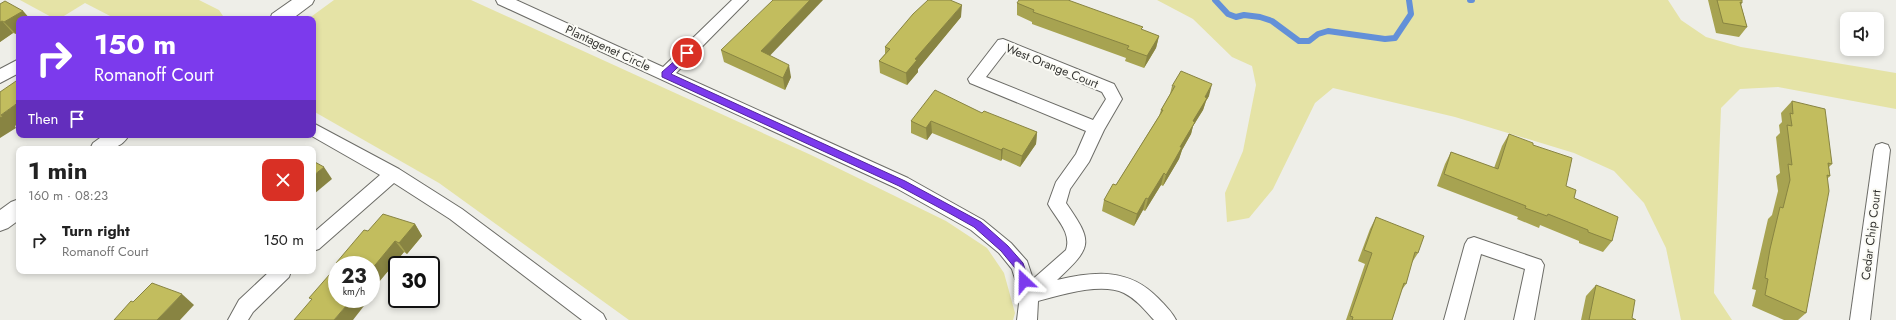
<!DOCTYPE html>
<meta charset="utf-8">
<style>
body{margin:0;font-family:Jost,sans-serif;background:#f6f6f6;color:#222;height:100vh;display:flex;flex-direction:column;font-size:15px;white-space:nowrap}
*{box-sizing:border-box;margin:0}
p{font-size:13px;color:#767676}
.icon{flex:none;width:22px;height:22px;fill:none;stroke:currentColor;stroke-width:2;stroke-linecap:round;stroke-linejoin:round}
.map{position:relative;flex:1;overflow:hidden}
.panel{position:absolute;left:16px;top:146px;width:300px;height:128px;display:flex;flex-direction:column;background:#fff;border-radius:8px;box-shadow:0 2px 6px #0003}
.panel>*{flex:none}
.top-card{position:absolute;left:16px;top:16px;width:300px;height:122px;border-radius:8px;box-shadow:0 2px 6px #0003;background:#7c3aed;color:#fff;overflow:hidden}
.buttons{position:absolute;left:1840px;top:12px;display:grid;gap:8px}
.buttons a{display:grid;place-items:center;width:44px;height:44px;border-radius:8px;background:#fff;box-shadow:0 2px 6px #0003;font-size:20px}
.speed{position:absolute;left:328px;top:256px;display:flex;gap:8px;font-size:20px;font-weight:700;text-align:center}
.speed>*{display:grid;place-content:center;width:52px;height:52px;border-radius:50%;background:#fff;box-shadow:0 2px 6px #0003;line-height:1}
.speed small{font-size:10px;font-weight:400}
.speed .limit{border:2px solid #111;border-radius:6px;background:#fff;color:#111}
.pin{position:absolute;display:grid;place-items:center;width:34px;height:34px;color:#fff;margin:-17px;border:2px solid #fff;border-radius:50%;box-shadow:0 1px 4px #0007}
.me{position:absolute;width:44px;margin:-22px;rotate:337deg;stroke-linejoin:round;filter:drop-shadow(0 0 3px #0008)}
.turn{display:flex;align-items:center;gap:14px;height:84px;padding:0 12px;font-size:18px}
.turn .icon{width:52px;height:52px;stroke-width:2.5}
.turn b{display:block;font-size:28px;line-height:34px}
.then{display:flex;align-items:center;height:38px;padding:0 12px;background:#0003;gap:8px;font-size:15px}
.round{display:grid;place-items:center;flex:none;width:42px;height:42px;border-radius:8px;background:#f6f6f6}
.head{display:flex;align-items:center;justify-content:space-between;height:68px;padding:0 12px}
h1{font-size:24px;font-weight:700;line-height:30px}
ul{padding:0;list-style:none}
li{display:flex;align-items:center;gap:12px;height:52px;padding:0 12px}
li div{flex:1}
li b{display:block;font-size:15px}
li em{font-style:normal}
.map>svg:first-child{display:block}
</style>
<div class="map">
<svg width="1896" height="320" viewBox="0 0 1896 320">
<rect width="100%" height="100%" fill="#eeeee8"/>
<g fill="#e5e3a6">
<polygon points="20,0 199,0 219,10 225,19 116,19 85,3 59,19 55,19"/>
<polygon points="334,0 471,0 811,155 946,221 987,248 1004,273 1015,313 1013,320 629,320 439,183 313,111 313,19 308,19"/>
<polygon points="1157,0 1668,0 1681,20 1706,37 1741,47 1896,73 1896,109 1778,87 1740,89 1721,108 1714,293 1732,320 1681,320 1666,248 1644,203 1614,171 1574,153 1455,117 1333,88 1315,103 1273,189 1249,218 1227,222 1225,193 1243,151 1256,85 1252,66 1232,57 1193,19"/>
</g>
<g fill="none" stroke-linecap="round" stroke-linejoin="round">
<g stroke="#6390d8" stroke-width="6">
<polyline points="1215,0 1228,14 1236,17 1244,15 1260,17 1272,21 1299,41 1309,41 1318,34 1328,31 1385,39 1395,38 1411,14 1409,0"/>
<polyline points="1470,0 1472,0"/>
</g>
<g stroke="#6c6c67" stroke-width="2">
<g id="minor">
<path d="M496 0H516L663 67 732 0H748L676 73 908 178 983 220 1011 243 1027 261 1033 279 1066 250C1072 232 1056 219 1048 204L1056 182 1076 154 1086 131 970 83 968 79 998 40 1003 39 1114 84 1122 99 1104 130 1089 162 1070 189 1066 203C1094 243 1092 247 1057 280 1095 271 1129 268 1158 298 1165 305 1172 312 1176 320H1154C1145 310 1136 299 1124 293 1101 282 1061 295 1038 301L1037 320H1017L1020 295 1012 269 999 253 971 230 896 188 498 4ZM1006 51 1102 92 1106 99 1093 120 986 77Z"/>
<polygon points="19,59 19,73 0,83 0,69"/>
<polygon points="313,123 399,169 462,209 603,314 606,320 582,320 450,219 394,183 319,249 313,251 313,233 380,175 310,135 313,135"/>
<polygon points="1882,143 1888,145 1890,150 1870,320 1850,320 1874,150 1876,145"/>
<polygon points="1474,237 1541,260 1544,265 1534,320 1514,320 1525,269 1481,254 1464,320 1444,320 1465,244 1468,239"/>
<polygon points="270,271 291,271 289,277 253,312 248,320 228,320 239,300"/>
</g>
</g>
<g stroke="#6c6c67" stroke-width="2">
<g id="tertiary">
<polygon points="292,0 314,0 312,4 292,19 270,19 272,14"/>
<path d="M104 135H129C120 151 106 149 90 149L93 143Z"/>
<polygon points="19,199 19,220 8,228 0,231 0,210 11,202"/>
</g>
</g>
<use href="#minor" fill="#fff" fill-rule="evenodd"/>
<use href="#tertiary" fill="#fff" fill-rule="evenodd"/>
</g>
<g fill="#a7a351">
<polygon points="1708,0 1742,0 1742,3 1741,5 1747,27 1739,37 1716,33"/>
<polygon points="1017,3 1142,30 1159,36 1156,48 1144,68 1125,61 1126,58 1032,24 1032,22 1017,15"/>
<polygon points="0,4 23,11 30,19 19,19 19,32 16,34 13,33 0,42"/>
<polygon points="961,17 918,69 918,72 907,85 880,73 879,61 885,54 885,47"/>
<polygon points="721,50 770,56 791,77 785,90 724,62"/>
<polygon points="1172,86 1209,96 1206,101 1203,110 1193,126 1191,134 1182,150 1179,159 1163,186 1161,185 1145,211 1143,210 1134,226 1102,211 1104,200 1116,185 1159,116 1161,110 1170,94"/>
<polygon points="1792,101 1832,164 1829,167 1830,176 1827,179 1806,313 1798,320 1784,320 1752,306 1756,290 1752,289 1768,219 1772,215 1778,191 1776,176 1780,173 1776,137 1780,133 1779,125 1782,122 1781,113"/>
<polygon points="982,113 1037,132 1036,144 1020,167 1002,159 1001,161 932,133 927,140 911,133 911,121"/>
<polygon points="1509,134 1533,145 1566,186 1574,198 1612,241 1603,252 1579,243 1579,241 1540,225 1539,228 1517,219 1518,217 1437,186 1445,164 1451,152 1494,168 1502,146"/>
<polygon points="1376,217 1418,253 1411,264 1406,284 1401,291 1392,320 1346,320 1365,264 1358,261 1370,229"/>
<polygon points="415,224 422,236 407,254 404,252 378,283 379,284 338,265 336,263 368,231"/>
<polygon points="1596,285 1632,318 1636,320 1581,320 1586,296"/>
</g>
<g fill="#888442">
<polygon points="810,0 823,0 763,63 761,51"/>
<polygon points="962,5 961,17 918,69 918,72 907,85 906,73 915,59"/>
<polygon points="23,11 30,19 19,19 19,32 16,34 4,22"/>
<polygon points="2,21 13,33 0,42 0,22"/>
<polygon points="1159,36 1156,48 1144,68 1147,56"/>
<polygon points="789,65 791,77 785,90 783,78"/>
<polygon points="1212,84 1209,96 1206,101 1203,110 1193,126 1191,134 1182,150 1179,159 1163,186 1166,175 1205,97"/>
<polygon points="19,102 19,123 15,126 16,128 0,138 0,118 1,115"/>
<polygon points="931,121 932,133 927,140 926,128"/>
<polygon points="1037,132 1036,144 1020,167 1022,156"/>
<polygon points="1003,148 1002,159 1001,161 1001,150"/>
<polygon points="324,167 332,179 314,194 313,192 313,176"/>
<polygon points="1164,173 1161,185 1145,211 1148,199"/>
<polygon points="1146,198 1143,210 1134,226 1137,214"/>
<polygon points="415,224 422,236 407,254 399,243"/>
<polygon points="395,241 404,252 378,283 379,284 371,295 371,270"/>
<polygon points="182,294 194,305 180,320 157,320"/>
<polygon points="352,299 368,299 366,301 367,302 353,320 334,320"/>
</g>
<g fill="#c2bd5e" stroke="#888442">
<polygon points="773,0 810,0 761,51 789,65 783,78 721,50"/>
<polygon points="928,0 950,0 962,5 915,59 917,60 906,73 879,61 890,49 885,47 913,14"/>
<polygon points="1019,0 1068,0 1143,27 1141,29 1159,36 1147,56 1127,49 1129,46 1033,12 1034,10 1017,3"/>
<polygon points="1717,0 1742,0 1742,3 1740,2 1747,27 1723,23"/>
<polygon points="5,1 23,11 4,22 2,21 0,22 0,4"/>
<polygon points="1181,71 1212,84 1205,97 1207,98 1193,121 1195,122 1180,147 1182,147 1166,175 1164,173 1148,199 1146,198 1137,214 1104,200 1113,184 1116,185 1163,110 1161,110 1175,86 1172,86"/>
<polygon points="19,79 19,102 1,115 3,116 0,118 0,92"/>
<polygon points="935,90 982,113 984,111 1037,132 1022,156 1003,148 1001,150 931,121 926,128 911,121"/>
<polygon points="1792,101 1825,109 1832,164 1828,163 1830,176 1827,175 1829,191 1806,313 1765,295 1768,279 1765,278 1770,249 1780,207 1783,208 1790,180 1788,164 1792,165 1787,125 1792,126 1790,113 1793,114"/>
<polygon points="1509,134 1533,143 1533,145 1572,158 1566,186 1576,190 1574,198 1618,217 1612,241 1588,232 1588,230 1548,214 1547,216 1525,208 1526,206 1444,174 1451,152 1498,169"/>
<polygon points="313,161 324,167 313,176"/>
<polygon points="383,214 415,224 399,243 395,241 371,270 371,265 337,265 339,264 336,263 364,230 368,231"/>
<polygon points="1376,217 1424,236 1418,253 1415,252 1406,284 1404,283 1392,320 1352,320 1353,317 1350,316 1372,253 1364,250"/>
<polygon points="337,266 337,299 352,299 334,320 294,320 312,299 309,298"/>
<polygon points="152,283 182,294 157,320 114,320 131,301 133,302"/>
<polygon points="1596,285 1635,300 1632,318 1636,320 1589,320"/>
</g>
<polygon fill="#7c3aed" stroke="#51269a" points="687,50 690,51 690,55 671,74 905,181 981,222 1008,246 1023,263 1029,281 1028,284 1021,284 1015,268 1001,251 974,227 949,213 899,186 662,77 662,72"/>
<g text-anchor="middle" stroke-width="4" stroke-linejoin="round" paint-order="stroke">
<g font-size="12" fill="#343431" stroke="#fbfbf5">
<text transform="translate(608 48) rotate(25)" y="4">Plantagenet Circle</text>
<text transform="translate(1052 66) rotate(22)" y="4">West Orange Court</text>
<text transform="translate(1871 235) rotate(-83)" y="4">Cedar Chip Court</text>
</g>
</g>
</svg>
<div class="buttons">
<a><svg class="icon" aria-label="sound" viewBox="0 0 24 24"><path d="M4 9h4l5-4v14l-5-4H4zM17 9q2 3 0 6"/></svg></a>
</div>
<div class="speed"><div>23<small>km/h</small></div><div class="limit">30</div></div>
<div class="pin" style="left:687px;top:53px;background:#d93025"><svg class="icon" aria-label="arrive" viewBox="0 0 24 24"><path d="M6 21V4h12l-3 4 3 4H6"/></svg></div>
<svg class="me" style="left:1024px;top:281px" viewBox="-20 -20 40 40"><path d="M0-17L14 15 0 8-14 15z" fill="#7c3aed" stroke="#fff" stroke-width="4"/></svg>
<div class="top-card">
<div class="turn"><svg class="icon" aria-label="right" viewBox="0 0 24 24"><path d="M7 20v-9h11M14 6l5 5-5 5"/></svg><div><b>150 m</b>Romanoff Court</div></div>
<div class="then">Then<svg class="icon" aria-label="arrive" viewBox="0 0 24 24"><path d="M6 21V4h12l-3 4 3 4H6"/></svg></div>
</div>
<section class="panel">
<div class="head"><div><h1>1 min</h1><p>160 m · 08:23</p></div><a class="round" style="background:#d93025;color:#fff"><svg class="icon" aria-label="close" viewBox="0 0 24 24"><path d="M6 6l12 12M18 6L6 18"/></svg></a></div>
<ul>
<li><svg class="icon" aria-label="right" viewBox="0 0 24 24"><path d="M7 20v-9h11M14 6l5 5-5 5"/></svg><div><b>Turn right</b><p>Romanoff Court</p></div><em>150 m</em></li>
</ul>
</section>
</div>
